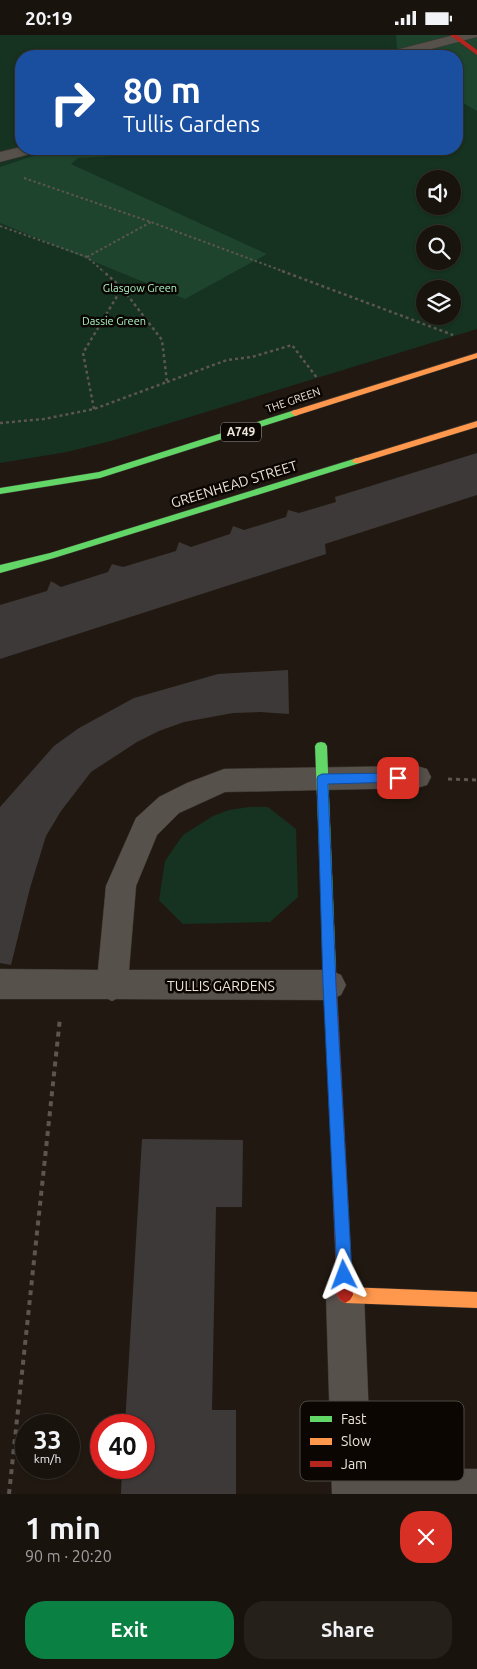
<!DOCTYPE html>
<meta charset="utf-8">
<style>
body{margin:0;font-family:Ubuntu,sans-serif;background:#26201b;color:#f1f3f6;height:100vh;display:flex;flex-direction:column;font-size:19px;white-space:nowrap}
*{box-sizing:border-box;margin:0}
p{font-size:16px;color:#9f9e9d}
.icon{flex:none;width:28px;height:28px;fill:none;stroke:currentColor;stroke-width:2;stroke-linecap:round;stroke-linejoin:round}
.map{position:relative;height:1459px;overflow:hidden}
.panel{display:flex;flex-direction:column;background:#19130d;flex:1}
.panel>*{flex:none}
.top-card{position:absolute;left:15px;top:15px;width:448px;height:105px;border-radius:20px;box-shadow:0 1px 4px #0004,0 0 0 1px #37322e;background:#1a4fa0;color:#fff;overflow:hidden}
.controls{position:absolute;left:416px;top:135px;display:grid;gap:10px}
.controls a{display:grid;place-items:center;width:45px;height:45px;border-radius:50%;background:#19130d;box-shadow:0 1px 4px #0004,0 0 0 1px #37322e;font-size:25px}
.speed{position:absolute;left:15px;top:1379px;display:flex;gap:10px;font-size:25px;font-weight:700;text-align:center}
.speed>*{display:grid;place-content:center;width:65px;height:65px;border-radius:50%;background:#19130d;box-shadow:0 1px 4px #0004,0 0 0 1px #37322e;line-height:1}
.speed small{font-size:12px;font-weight:400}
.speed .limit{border:8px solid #d22;background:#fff;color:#111}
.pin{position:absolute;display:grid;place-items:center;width:42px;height:42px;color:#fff;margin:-21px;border-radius:10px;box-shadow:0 2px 8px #0006}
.me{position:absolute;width:55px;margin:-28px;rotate:357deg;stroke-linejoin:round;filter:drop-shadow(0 0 4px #0008)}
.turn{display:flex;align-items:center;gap:18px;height:105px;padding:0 25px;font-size:22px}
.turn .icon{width:65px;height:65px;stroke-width:2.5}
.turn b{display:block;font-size:35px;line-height:42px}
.round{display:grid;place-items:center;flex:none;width:52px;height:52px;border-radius:20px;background:#26201b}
.overview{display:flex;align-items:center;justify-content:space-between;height:85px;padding:0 25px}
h1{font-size:30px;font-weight:700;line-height:38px}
.cta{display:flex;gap:10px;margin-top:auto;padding:10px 25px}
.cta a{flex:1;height:58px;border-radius:20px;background:#0b8043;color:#fff;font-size:20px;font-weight:700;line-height:58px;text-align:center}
.cta a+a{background:#26201b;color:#f1f3f6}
.status{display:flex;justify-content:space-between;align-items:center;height:35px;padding:0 25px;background:#19130d;direction:ltr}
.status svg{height:14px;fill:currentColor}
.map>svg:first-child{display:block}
</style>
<div class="status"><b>20:19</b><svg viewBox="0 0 49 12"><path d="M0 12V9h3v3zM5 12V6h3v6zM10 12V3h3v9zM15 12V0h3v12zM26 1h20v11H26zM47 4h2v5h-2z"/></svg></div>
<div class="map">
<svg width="477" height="1459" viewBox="0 0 477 1459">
<rect width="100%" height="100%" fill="#211911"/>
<g fill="#163221" fill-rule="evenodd">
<path d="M0 0H477V294L111 406 67 417 0 428ZM21 21H456V114H21ZM425 144H452V171H425ZM425 199H452V226H425ZM425 254H452V281H425Z"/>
<polygon points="249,772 268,772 296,794 298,862 270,887 183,889 159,865 165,826 183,800 213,781 229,775"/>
</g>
<g fill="#1e442d">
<polygon points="396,0 477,0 477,76 456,64 456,21 373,21 397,14"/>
<polygon points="54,114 128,114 133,120 78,123 71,129 267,219 185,264 0,188 0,132"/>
</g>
<g fill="#3d3938">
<polygon points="477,418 477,460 325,509 326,519 0,624 0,570 47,556 51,546 61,552 108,537 112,529 123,532 176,516 179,507 191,512 230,499 233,491 244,495 286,482 288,475 299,478 336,467 335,462"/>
<polygon points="288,635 289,679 260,677 233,678 184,687 159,696 137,707 91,737 61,776 46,801 30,853 11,930 0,928 0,772 54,711 79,693 134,663 218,639"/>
<polygon points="142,1104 243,1105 242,1172 216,1172 212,1375 236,1375 236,1459 121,1459 122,1432 144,1432 144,1390 125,1390"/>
</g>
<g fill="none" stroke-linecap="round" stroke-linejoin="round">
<g stroke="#3b352f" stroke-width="1">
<g id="street">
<polygon points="454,0 477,0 477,2 405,21 382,21 384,18"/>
<polygon points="21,112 21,114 40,114 38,117 0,127 0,117"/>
<polygon points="417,731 427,734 431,742 427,750 417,753 225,757 179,778 157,800 136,851 129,935 330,935 341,940 346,950 341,960 330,965 116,964 112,966 108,964 0,964 0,934 98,935 106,851 136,783 159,762 187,748 224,734"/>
<polygon points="345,1241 358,1247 364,1260 371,1433 477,1434 477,1459 332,1459 326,1260 332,1247"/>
</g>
</g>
<g stroke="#3b352f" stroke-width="1">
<g id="fast">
<polygon points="295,375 298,376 298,380 100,443 0,459 0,453 99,437"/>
<polygon points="357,423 362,426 360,428 54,523 0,538 0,530 50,518"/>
<polygon points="321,707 325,708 327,711 336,938 335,942 330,944 325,942 324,938 315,711 317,708"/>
</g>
</g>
<g stroke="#3b352f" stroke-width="1">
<g id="slow">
<polygon points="477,318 477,323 298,380 295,381 291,378 292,376"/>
<polygon points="477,386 477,392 360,428 354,428 352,426 354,424"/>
<polygon points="345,1252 477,1257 477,1273 345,1268 340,1265 337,1260 340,1255"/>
</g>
</g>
<g stroke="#3b352f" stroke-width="1">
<g id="jam">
<polygon points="450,0 457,0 477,15 477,20"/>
<polygon points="330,932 335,934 336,938 353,1260 350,1265 345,1268 340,1265 337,1260 324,938 325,934"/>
</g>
</g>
<g stroke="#5c5550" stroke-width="2" stroke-dasharray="2.5 2.5" stroke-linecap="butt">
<polyline points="24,143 151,187 285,237"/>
<polyline points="0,191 87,222 104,237"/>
<polyline points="87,222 151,187"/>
</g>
<g stroke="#5c5550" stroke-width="2.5" stroke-dasharray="3 3" stroke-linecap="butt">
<polyline points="282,236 453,300"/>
<polyline points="167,347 227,325 252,322 292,310 317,343"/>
<polyline points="94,374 83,318 122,253"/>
<polyline points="0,388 44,384 94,374 167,347 162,305 122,253 103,236"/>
</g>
<polyline stroke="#5c5550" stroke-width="3" stroke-dasharray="4 4" stroke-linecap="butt" points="448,744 477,745"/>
<polyline stroke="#5c5550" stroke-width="4" stroke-dasharray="5 5" stroke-linecap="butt" points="9,1459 60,983"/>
<use href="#street" fill="#57514c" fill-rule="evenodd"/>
<use href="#fast" fill="#63d668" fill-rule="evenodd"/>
<use href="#slow" fill="#ff974d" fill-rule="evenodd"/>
<use href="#jam" fill="#b3261e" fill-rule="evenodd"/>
</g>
<polygon fill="#1a73e8" stroke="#114b97" points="398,738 402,739 404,743 402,746 398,747 328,749 336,950 352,1240 349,1246 344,1248 339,1246 337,1240 323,950 317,744 318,741 322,739"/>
<g text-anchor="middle" stroke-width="5" stroke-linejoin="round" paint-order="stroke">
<g font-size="11" fill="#a7f1c3" stroke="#0b0602">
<text x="140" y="257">Glasgow Green</text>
<text x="114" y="290">Dassie Green</text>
</g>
<g font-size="11" fill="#ece3d9" stroke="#0b0602">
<text transform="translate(293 365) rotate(-19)" y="4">THE GREEN</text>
</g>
<rect fill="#0b0602" stroke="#a8a198" stroke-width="1" x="221" y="387.5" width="40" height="19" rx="4"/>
<g font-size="12" font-weight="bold" fill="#ece3d9">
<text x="241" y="401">A749</text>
</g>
<g font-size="14" fill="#ece3d9" stroke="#0b0602">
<text transform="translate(234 449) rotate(-17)" y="5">GREENHEAD STREET</text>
<text x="221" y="956">TULLIS GARDENS</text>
</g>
</g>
<rect x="300" y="1366" width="164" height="80" rx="8" fill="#0b0602" stroke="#4e4842" stroke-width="1"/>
<rect x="310" y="1381" width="22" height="6" fill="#63d668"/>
<rect x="310" y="1403" width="22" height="7" fill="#ff974d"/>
<rect x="310" y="1426" width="22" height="6" fill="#b3261e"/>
<g font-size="14" fill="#ece3d9">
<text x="341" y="1389">Fast</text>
<text x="341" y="1411">Slow</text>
<text x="341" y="1434">Jam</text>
</g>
</svg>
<div class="controls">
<a><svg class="icon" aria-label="sound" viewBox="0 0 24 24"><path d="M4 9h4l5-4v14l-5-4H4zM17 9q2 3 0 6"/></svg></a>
<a><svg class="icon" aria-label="search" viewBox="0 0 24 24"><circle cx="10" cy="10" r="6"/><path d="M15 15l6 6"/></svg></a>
<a><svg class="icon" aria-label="layers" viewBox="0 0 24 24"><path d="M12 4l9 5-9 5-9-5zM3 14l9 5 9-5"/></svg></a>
</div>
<div class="speed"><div>33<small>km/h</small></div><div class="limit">40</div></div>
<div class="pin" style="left:398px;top:743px;background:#d93025"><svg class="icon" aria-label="arrive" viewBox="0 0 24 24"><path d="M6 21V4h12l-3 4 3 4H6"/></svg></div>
<svg class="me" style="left:344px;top:1240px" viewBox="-20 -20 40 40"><path d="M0-17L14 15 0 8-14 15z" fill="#1a73e8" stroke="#fff" stroke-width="4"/></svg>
<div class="top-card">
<div class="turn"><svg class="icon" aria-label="right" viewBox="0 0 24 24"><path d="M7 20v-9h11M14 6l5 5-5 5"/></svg><div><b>80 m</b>Tullis Gardens</div></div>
</div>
</div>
<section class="panel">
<div class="overview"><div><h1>1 min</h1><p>90 m · 20:20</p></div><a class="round" style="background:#d93025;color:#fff"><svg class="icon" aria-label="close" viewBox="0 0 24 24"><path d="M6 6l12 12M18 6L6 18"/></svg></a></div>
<div class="cta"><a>Exit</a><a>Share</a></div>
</section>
